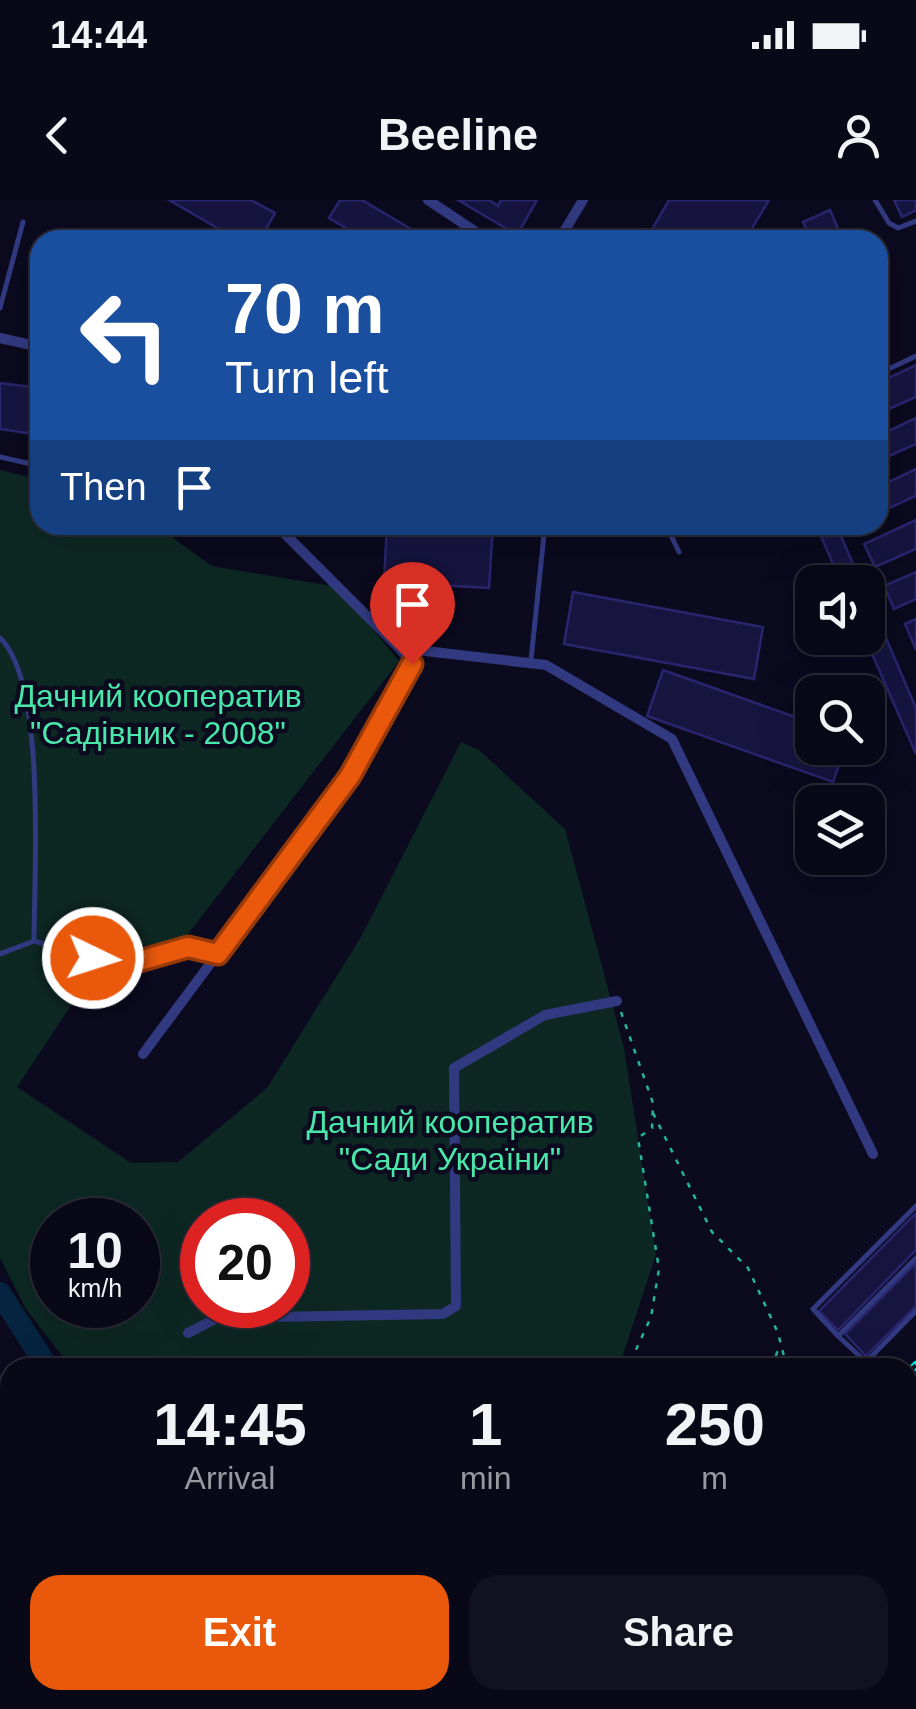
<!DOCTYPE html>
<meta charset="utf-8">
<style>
body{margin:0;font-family:Arial,sans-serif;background:#11111f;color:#f1f3f6;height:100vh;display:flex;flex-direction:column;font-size:38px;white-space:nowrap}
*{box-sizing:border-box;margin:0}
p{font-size:32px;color:#989aa1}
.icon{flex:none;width:55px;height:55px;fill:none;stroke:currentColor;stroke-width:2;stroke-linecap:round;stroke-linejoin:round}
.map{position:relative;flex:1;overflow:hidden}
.drawer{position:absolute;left:0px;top:1158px;width:918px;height:352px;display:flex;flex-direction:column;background:#080816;border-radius:30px 30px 0 0;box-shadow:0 10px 40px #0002,0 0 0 2px #292935}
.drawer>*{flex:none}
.hud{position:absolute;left:30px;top:30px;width:858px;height:305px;border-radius:30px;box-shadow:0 10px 40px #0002,0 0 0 2px #292935;background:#1a4fa0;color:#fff;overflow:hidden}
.controls{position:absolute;left:795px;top:365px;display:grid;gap:20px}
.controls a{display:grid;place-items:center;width:90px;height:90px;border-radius:20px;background:#080816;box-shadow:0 10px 40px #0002,0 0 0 2px #292935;font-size:50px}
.speed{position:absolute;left:30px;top:998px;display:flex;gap:20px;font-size:50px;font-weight:700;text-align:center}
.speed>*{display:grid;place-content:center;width:130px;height:130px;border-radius:50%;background:#080816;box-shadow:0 10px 40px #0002,0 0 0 2px #292935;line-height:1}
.speed small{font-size:25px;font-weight:400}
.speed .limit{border:15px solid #d22;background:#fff;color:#111}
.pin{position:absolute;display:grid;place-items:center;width:85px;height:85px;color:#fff;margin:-102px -42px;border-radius:50% 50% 50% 0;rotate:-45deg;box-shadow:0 0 10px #0007}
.pin .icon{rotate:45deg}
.me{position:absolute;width:110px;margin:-55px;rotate:94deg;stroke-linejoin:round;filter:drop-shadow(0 0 8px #0008)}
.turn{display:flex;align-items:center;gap:35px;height:210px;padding:0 30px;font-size:45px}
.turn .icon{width:130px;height:130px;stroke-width:2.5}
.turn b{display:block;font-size:70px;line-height:85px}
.then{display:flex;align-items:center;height:95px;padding:0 30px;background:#0003;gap:20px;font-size:38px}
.eta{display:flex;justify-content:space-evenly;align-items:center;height:170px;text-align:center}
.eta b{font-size:60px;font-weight:600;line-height:70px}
.cta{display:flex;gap:20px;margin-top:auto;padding:20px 30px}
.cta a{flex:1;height:115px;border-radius:30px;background:#ea580c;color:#fff;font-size:40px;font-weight:600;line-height:115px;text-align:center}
.cta a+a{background:#11111f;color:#f1f3f6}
.status{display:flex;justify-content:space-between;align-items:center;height:70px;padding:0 50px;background:#080816;direction:ltr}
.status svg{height:28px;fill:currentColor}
header{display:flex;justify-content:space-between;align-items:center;height:130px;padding:0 30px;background:#080816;font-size:45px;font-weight:600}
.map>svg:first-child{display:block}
</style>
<div class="status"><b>14:44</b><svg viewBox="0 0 49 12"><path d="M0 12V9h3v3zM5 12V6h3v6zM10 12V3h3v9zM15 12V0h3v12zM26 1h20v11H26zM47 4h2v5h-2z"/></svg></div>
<header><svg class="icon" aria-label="back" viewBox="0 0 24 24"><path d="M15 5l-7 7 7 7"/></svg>Beeline<svg class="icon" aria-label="person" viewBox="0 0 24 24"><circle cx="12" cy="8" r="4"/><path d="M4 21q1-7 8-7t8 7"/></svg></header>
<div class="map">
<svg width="916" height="1509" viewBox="0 0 916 1509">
<rect width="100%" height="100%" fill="#0b0a1e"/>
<g fill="#0d2823" fill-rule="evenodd">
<path d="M0 270 40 280V325H155L212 366 338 387 399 461 181 743 109 748 17 887 131 963 178 962 267 888 361 737 461 542 479 550 565 629 624 848 656 1054 619 1167H71L26 1109 0 1058ZM52 1020H138V1105H52ZM202 1020H288V1105H202Z"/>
<polygon points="916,1334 916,1509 722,1509 732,1500 908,1500 908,1341"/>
</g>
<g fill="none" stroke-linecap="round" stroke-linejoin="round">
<polyline stroke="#072440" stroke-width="22" points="0,1093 48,1168"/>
</g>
<g fill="#171540" stroke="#29256e" stroke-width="2.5">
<polygon points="169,0 251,0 275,13 260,40 238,40"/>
<polygon points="340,0 362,0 421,35 418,40 366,40 329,18"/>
<polygon points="458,0 489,0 498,6 501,0 537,0 517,35"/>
<polygon points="669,0 769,0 745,40 646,40"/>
<polygon points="894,0 916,0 916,10 902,17"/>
<polygon points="830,10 843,40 811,40 803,22"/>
<polygon points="916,165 916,197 878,214 878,183"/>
<polygon points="0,183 40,188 40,235 0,229"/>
<polygon points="916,218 916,244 878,261 878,236"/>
<polygon points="916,269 916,296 878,313 878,287"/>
<polygon points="916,320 916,349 875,367 864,344"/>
<polygon points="387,325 493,325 489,388 384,382"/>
<polygon points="816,325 836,325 861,382 841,382"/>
<polygon points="916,372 916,399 894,409 884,386"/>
<polygon points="573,392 763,427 754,479 564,444"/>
<polygon points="868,396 916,508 916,554 865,438"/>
<polygon points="916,419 916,450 905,424"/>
<polygon points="663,470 812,523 812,548 845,548 833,582 647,516"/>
<polygon points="916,1013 916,1050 838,1130 819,1111"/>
<polygon points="916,1063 916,1106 866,1156 845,1134"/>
<polygon points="209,1500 218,1500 228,1509 201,1509"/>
</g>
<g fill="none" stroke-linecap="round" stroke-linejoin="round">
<g stroke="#23b699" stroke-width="2.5" stroke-dasharray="5 8" stroke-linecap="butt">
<polyline points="621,812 653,903 652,928 638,938 659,1069 651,1117 635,1152 631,1168"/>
<polyline points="653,913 712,1032 748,1068 778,1133 787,1168"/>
<polyline points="633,1167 682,1168"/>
<polyline points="771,1168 780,1145"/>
<polyline points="908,1265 916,1267"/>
<polyline points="908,1281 916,1277"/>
<polyline points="489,1509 495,1500"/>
<polyline points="496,1509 509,1500"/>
</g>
<g stroke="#313980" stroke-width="5">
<polyline points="875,0 889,23 898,28 916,21"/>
<polyline points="0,108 23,22"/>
<polyline points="878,174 916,156"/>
<polyline points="0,257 40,266"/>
<polyline points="666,325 679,352"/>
<path d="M0 438C47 482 34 675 34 741L123 766 188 747 215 753"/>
<polyline points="531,460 545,325"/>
<polyline points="0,754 34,741"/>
<polyline points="916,1006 813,1109 838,1136 916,1058"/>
<polyline points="838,1136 866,1162 916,1111"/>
</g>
<g stroke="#313980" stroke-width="10">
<polyline points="428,0 488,40"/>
<polyline points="559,40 583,0"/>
<polyline points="0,138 40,147"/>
<polyline points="276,325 399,448 546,465 672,539 873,954"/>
<polyline points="143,854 350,576 412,464 400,449"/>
<polyline points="188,1133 217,1118 443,1114 456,1106 454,868 545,815 617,801"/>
<polyline points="0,1376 10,1394"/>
<polyline points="72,1500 77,1509"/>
</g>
<g stroke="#00f2e8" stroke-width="8">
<g id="rail">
<polyline points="908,1173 916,1165"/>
<polyline points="908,1311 916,1307"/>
<polyline points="559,1509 569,1500"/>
<polyline points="590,1509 600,1500"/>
</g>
</g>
<use href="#rail" stroke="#0b0a1e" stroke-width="4" stroke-dasharray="11" stroke-linecap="butt"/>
</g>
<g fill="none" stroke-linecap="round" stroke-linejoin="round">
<g stroke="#983908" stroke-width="25">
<polyline id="route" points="93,758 122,766 188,747 218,754 350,576 412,464"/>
</g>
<use href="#route" stroke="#ea580c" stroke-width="18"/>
</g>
<g text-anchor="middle" stroke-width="9" stroke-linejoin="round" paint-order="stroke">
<g font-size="32" fill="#4ae7aa" stroke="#0b0a1e">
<text x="158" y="507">Дачний кооператив<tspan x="158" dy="37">"Садівник - 2008"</tspan></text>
<text x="450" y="933">Дачний кооператив<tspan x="450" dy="37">"Сади України"</tspan></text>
</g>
</g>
</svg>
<div class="controls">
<a><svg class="icon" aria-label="sound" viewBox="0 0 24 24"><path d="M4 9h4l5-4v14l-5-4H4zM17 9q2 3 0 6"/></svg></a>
<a><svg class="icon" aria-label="search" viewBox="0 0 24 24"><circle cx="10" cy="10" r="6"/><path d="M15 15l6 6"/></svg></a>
<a><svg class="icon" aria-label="layers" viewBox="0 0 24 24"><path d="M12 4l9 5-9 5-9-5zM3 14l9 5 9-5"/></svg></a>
</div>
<div class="speed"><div>10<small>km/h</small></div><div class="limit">20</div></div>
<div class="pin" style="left:412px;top:464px;background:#d93025"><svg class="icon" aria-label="arrive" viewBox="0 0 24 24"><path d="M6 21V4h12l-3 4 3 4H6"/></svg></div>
<svg class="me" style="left:93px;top:758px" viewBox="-20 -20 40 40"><circle r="17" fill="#ea580c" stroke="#fff" stroke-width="3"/><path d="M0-11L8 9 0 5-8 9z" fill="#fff"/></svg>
<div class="hud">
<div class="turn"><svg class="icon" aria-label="left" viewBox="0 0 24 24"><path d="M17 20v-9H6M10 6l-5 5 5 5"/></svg><div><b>70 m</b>Turn left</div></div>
<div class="then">Then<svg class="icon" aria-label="arrive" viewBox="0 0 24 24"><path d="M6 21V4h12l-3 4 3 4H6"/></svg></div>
</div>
<section class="drawer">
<div class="eta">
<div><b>14:45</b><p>Arrival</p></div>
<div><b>1</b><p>min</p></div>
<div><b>250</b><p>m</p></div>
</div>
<div class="cta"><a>Exit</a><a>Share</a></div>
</section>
</div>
